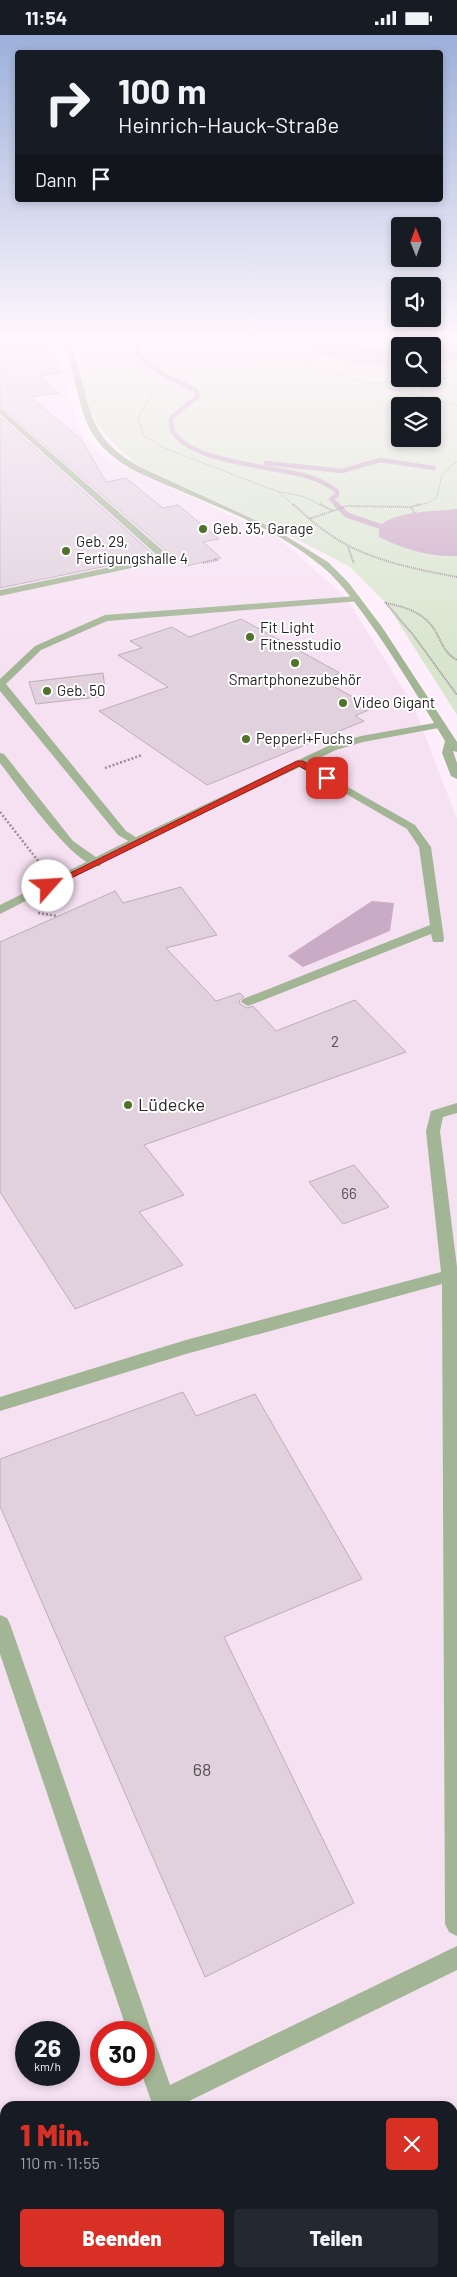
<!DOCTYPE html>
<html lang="de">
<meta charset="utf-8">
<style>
body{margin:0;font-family:Barlow,sans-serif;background:#242831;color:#f1f3f6;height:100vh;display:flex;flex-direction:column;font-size:19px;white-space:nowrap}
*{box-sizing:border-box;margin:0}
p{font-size:16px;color:#9ea1a6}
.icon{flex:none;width:28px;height:28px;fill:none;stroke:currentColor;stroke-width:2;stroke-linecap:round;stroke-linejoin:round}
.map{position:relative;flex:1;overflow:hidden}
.details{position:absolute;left:0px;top:2066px;width:458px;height:176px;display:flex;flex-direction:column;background:#171b24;border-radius:15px 15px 0 0;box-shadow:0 2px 8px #0003}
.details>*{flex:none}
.top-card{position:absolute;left:15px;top:15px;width:428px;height:152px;border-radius:5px;box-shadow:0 2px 8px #0003;background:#171b24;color:#f1f3f6;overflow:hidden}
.needle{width:32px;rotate:359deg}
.fabs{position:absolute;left:391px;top:182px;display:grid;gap:10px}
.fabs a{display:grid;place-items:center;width:50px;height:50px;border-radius:5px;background:#171b24;box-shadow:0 2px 8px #0003;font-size:25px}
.speed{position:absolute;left:15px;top:1986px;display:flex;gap:10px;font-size:25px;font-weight:700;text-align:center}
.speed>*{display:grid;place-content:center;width:65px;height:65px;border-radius:50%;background:#171b24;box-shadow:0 2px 8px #0003;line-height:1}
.speed small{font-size:12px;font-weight:400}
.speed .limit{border:8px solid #d22;background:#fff;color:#111}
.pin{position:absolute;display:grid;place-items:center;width:42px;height:42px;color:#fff;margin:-21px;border-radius:10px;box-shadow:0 2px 8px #0006}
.me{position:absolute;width:55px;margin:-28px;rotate:64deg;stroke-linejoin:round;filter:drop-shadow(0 0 4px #0008)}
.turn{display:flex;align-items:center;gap:18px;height:105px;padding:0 20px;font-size:22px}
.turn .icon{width:65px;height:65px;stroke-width:2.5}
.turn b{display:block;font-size:35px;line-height:42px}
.then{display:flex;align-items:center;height:48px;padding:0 20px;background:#0003;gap:10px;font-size:19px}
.round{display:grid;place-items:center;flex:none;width:52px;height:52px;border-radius:5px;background:#242831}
.head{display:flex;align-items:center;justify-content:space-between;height:85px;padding:0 20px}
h1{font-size:30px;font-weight:800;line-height:38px;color:#d93025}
.cta{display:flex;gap:10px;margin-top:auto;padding:10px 20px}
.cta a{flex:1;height:58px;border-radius:5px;background:#d93025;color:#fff;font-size:20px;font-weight:800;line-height:58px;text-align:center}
.cta a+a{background:#242831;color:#f1f3f6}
.status{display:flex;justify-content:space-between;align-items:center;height:35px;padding:0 25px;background:#171b24;direction:ltr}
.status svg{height:14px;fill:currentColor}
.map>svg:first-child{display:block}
</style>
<div class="status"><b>11:54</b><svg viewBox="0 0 49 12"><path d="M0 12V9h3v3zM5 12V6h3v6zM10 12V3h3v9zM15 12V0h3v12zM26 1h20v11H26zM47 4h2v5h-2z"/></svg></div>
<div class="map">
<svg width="457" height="2242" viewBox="0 0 457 2242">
<rect width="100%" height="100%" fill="#feeefb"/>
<path fill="#f6e1f3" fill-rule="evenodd" d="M0 305H54L69 363 81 398 101 421 276 501 345 561 413 669 457 784V2103L453 2106 452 2071H5V2238H170L161 2242H0ZM26 1998H69V2040H26ZM101 1998H144V2040H101Z"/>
<path fill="#d8e6ce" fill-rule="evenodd" d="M77 305H457V680L386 568 350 532 285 498 139 431 115 410 97 389 85 365ZM400 311H432V344H400ZM400 371H432V404H400Z"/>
<g fill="#caabc5">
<path d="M304 305H355C367 315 385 315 400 315V332C373 330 320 328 304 305Z"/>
<polygon points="451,305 457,305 457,325 433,330 433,313 439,312"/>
<path d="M457 474V521C429 522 403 514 379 502V491C399 475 432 477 457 474Z"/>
<polygon points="372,866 394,868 390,896 303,932 288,921"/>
</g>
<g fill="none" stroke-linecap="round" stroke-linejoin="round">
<g stroke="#caabc5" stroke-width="4.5">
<path d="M146 305 140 307 136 317C151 338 174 343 195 355L198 361 171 383C171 388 171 394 174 398 195 428 272 431 306 441 318 444 327 449 337 456V460L331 464 338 471"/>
<polyline points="266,428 342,436 380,425 434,433"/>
</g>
<polyline stroke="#caabc5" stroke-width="5.5" points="336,469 347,480 379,491"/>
</g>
<g fill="#e0d1dd" stroke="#bbadb9">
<polygon points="27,309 55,328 52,329 64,337 39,341 59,358 30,362 81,404 106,447 126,443 163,473 178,470 219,504 203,507 221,523 186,531 171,520 0,371 0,314"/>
<polygon points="0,382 155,521 0,553"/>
<polygon points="241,584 340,638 322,645 373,673 355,681 364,686 207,750 99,676 168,652 118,620 142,613 130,606 172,592 189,602"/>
<polygon points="103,638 106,661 36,669 29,647"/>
<polygon points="181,852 217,900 166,913 216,966 240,958 244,962 239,966 240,969 247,973 253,971 276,996 355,965 406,1017 144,1110 184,1160 139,1177 183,1230 75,1274 0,1157 0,907 115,856 123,868"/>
<polygon points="354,1130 389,1172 343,1189 309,1147"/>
<polygon points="183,1357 196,1381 255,1359 362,1544 224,1602 354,1868 205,1942 0,1471 0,1424"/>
</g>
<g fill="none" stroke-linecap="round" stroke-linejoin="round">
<g stroke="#998e97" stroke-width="1" stroke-dasharray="1 1" stroke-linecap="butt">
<polyline points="110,305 108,312 115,326 153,358 138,382 143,400 164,413 276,456 305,462 322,471"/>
<polyline points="212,305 216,307 221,305"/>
<polyline points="275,305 287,320 315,334 457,371"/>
<polyline points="374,348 431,347 457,339"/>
<polyline points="422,361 423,353 430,348"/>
<polyline points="279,457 294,471"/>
<polyline points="416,471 430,467 437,462 442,440 457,426"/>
</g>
<g stroke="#998e97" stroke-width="2" stroke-dasharray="1 1" stroke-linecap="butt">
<path d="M293 469C309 484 329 501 349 511 383 528 420 535 457 542"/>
<polyline points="320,469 333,476"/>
<polyline points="411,472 415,478"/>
<polyline points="309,484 347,471 411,472 421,469"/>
<polyline points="348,512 354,529"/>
<polyline points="203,528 217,525 214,523"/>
<polyline points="385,567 414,601 457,660"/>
<path d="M386 568C406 572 425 578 436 597 442 608 445 619 457 625"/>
</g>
<g stroke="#998e97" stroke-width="2.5" stroke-dasharray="2 2" stroke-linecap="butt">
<polyline points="105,733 142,720"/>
<polyline points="0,777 39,827"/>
<polyline points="38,878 57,881"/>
</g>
<g fill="#a2b594" fill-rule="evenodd">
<polygon points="0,373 169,521 169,525 0,561 0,555 159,522 0,379"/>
<polygon points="357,561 360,562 360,566 107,586 41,615 6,649 126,796 142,806 140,808 132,808 118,800 0,656 0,644 35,611 105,580"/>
<path d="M0 718 4 719 73 806 100 825 102 828 100 831C77 836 15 747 0 728Z"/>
<polygon points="300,725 415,790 431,812 444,904 443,907 433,907 431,899 248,971 241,967 243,964 430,890 419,812 407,794 296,730 295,728"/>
<polygon points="457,1068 457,1078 443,1082 440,1096 457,1232 457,1901 449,1897 445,1889 442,1249 186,1319 0,1376 0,1362 186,1305 441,1237 426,1096 431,1076"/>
<polygon points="0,1580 7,1583 10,1589 170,2050 457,1911 457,1935 179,2071 153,2071 142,2040 144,2040 144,1998 128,1998 0,1619"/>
</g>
<polygon fill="#a2b594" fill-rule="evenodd" points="440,687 444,688 444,692 363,707 336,715 140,808 0,879 0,870 132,804 328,711 361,701"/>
<path fill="#a2b594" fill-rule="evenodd" d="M61 305H67L73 316C92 370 84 401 140 432L273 493 328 527 348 547 382 592 457 707V717L453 716 457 728V744L451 741 442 718 445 706C420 665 395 623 367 584 353 565 339 545 320 530 267 486 196 465 135 436 70 400 87 362 61 305Z"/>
</g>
<linearGradient id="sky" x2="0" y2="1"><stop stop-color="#9cb0da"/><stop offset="0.49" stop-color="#fff7fd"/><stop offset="1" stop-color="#fff7fd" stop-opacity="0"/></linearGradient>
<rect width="457" height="619" fill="url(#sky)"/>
<polygon fill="#d93025" stroke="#8d1f18" points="297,726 303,726 331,743 324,745 299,731 51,853 44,851"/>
<g fill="#4f732b" stroke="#fff" stroke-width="2">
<circle cx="203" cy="494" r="5"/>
<circle cx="66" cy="516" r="5"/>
<circle cx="250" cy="602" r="5"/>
<circle cx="295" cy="628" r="5"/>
<circle cx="47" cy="656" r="5"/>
<circle cx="343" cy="668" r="5"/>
<circle cx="246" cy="704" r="5"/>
<circle cx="128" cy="1070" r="5"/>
</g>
<g text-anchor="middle" stroke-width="4" stroke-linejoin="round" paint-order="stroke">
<g font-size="15" fill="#292428" stroke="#fff" text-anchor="start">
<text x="213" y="499">Geb. 35, Garage</text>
<text x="76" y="512">Geb. 29,<tspan x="76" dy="17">Fertigungshalle 4</tspan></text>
<text x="260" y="598">Fit Light<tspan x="260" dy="17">Fitnesstudio</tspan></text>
<text x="295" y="650" text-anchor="middle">Smartphonezubehör</text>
<text x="57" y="661">Geb. 50</text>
<text x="353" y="673">Video Gigant</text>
<text x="256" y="709">Pepperl+Fuchs</text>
</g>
<g font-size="15" fill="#574f55">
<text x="335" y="1012">2</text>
<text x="349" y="1164">66</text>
</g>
<g font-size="18" fill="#292428" stroke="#fff" text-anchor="start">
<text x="138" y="1076">Lüdecke</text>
</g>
<g font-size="18" fill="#574f55">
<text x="202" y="1741">68</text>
</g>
</g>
</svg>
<div class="fabs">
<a><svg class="needle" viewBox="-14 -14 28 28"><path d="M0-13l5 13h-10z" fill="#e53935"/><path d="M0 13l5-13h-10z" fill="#9ea1a6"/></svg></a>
<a><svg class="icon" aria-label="sound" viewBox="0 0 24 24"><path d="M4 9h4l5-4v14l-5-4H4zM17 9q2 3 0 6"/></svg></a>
<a><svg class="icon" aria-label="search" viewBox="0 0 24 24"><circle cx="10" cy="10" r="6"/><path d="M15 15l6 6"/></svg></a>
<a><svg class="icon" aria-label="layers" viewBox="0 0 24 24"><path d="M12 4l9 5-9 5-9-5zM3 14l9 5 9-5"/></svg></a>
</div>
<div class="speed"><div>26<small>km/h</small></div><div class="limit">30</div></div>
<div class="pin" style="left:327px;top:743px;background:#d93025"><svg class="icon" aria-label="arrive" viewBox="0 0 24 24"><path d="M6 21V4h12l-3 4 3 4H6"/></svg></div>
<svg class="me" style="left:48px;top:851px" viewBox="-20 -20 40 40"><circle r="19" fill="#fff"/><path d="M0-13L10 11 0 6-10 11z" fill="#d93025"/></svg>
<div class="top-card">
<div class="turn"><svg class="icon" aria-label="right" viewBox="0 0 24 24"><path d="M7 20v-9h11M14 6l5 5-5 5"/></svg><div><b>100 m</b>Heinrich-Hauck-Straße</div></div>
<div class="then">Dann<svg class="icon" aria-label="arrive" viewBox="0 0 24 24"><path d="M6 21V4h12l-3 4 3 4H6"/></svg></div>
</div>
<section class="details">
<div class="head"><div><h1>1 Min.</h1><p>110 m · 11:55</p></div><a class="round" style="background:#d93025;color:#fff"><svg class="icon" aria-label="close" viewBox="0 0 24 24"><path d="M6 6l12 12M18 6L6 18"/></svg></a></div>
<div class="cta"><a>Beenden</a><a>Teilen</a></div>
</section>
</div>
